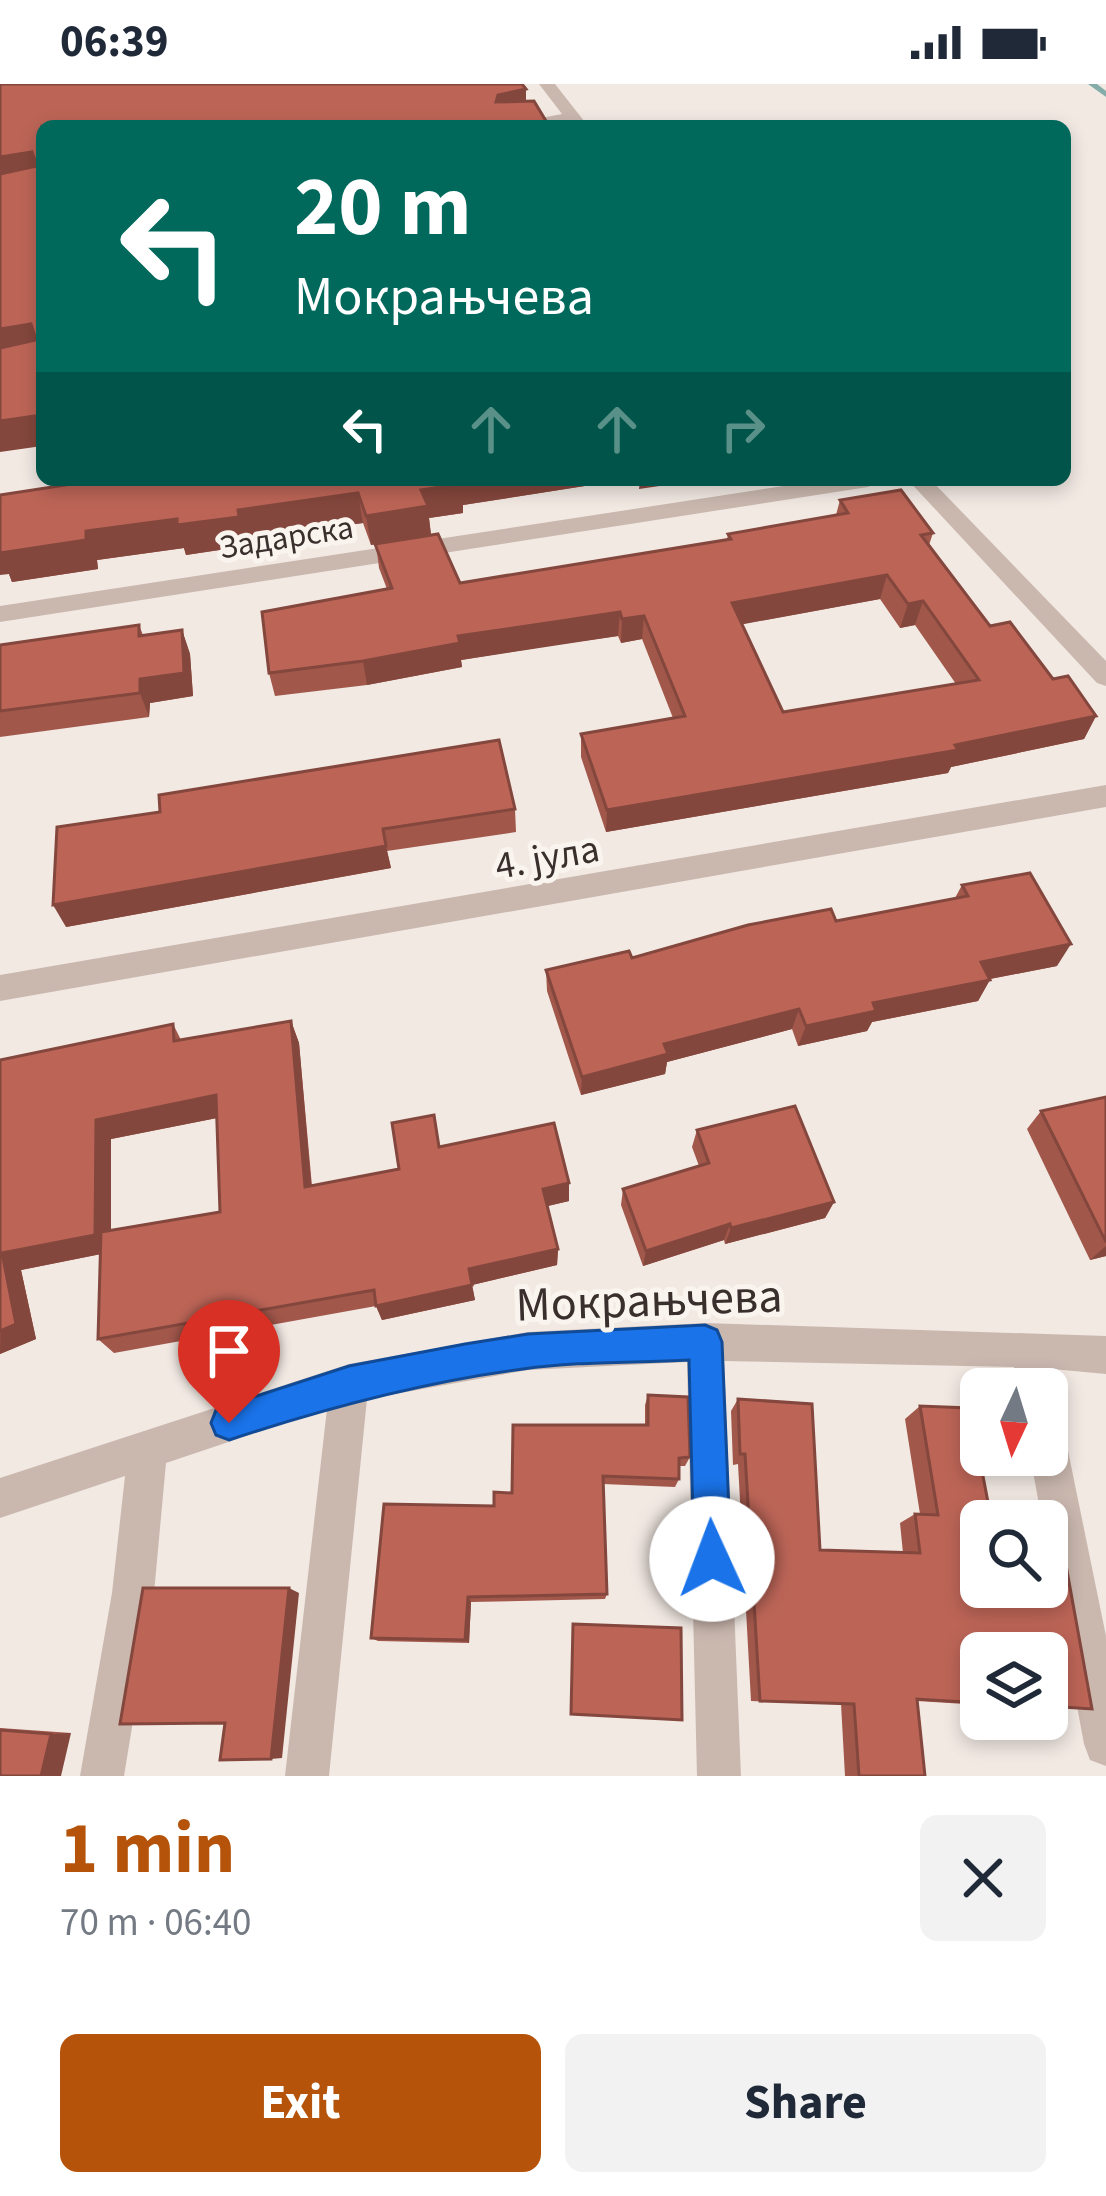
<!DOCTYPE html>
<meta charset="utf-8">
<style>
body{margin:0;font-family:"Source Sans 3",sans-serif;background:#f2f2f3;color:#1f2937;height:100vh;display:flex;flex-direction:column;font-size:45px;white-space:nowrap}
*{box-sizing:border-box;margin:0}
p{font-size:39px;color:#747a83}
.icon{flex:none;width:66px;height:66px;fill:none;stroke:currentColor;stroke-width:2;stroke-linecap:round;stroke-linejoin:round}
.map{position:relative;height:1692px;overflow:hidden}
.details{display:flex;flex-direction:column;background:#fff;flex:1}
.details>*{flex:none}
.banner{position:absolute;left:36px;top:36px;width:1035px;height:366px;border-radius:18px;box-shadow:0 6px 18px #0003;background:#00695c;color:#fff;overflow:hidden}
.needle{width:78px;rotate:184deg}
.tools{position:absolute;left:960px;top:1284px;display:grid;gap:24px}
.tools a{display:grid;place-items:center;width:108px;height:108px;border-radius:18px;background:#fff;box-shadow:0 6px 18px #0003;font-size:60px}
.pin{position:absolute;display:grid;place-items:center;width:102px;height:102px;color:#fff;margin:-123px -51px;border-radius:50% 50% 50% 0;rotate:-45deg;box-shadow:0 0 12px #0007}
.pin .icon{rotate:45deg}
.me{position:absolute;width:132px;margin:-66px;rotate:358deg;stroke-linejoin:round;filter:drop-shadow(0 0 9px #0008)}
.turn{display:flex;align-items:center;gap:42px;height:252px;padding:0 60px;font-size:54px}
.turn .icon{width:156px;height:156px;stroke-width:2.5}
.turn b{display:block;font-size:84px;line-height:102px}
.lanes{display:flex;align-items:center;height:114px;padding:0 60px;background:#0003;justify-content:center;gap:60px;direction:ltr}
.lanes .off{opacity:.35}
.round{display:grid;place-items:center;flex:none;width:126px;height:126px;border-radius:18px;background:#f2f2f3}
.summary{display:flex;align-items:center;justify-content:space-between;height:204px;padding:0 60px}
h1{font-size:72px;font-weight:700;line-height:90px;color:#b45309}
.action{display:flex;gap:24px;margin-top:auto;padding:24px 60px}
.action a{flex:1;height:138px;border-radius:18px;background:#b45309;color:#fff;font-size:48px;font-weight:700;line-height:138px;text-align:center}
.action a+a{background:#f2f2f3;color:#1f2937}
.status{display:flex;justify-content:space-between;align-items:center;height:84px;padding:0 60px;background:#fff;direction:ltr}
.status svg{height:33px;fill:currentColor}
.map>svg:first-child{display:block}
</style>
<div class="status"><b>06:39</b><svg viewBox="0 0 49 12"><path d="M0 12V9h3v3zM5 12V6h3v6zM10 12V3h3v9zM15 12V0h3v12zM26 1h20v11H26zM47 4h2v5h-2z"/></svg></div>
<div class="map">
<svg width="1106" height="1692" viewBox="0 0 1106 1692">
<rect width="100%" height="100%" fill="#f2e9e3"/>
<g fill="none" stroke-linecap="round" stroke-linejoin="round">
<polygon fill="#84adaa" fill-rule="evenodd" points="1088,0 1097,0 1106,7 1106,13"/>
<g fill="#cab8af" fill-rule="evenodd">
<polygon points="539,0 555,0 588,42 569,38 500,42 562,30"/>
<polygon points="823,396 879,396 868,403 0,538 0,522"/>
<polygon points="908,396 931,396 1106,577 1106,602 1097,599"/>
<polygon points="1106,701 1106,723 0,917 0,891"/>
<polygon points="705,1239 1106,1252 1106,1290 1052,1285 1056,1305 1047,1320 1047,1305 1018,1305 1014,1283 724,1277 741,1692 697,1692 687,1278 528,1286 367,1315 329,1692 285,1692 327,1325 166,1379 154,1509 124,1692 80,1692 112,1509 125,1392 0,1434 0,1394 349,1280 528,1248"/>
<polygon points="1047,1338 1061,1343 1066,1357 1106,1552 1106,1682 1090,1676 1084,1660 1047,1461 1047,1437 1042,1437 1030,1371 1047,1371"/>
</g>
</g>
<g fill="#a2574b" fill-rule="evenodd">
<path d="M98 396H623L463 421V429L429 434 431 451 460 499 727 456 728 450 836 431 840 416 933 449 929 461 990 542 1096 632 1084 655 951 683 948 689 606 748 581 673V650L673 634 642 555 621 559 618 552 554 561 461 576 462 583 367 601 275 612 269 589 387 505 379 484 376 460 371 461 363 439 245 455 246 462 186 471 184 464 97 476 98 485 12 498 9 490ZM880 515 900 544 915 541 956 600 783 628 742 540Z"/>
<polygon points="139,541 143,551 182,546 190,570 193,612 150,619 149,633 0,653 0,561"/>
<polygon points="515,725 516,748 387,767 391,784 66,843 57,743"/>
<polygon points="962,801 1057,882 990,895 978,917 872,938 867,947 798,962 792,945 667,978 665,990 581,1011 547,907 546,886 632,874 955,814"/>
<path d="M291 937 299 959 312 1102 399 1085 440 1063 569 1099V1117L547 1122 558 1165 557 1181 472 1201 475 1216 382 1236 376 1222 114 1269 98 1255 101 1170 21 1186 36 1255 0 1270V976L173 940 181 956ZM217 1034 220 1128 111 1147V1055Z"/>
<polygon points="1106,1013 1106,1172 1090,1176 1027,1045 1041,1027"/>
<polygon points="697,1046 834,1118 825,1134 725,1160 724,1156 643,1182 621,1121 623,1105 699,1082 692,1063"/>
<polygon points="648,1311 690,1373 685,1382 679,1382 679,1395 675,1403 603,1400 607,1510 605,1515 471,1518 469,1559 378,1557 371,1554 494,1422 512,1409 645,1341 645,1321"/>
<polygon points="738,1315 820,1466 903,1469 900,1439 915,1430 920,1430 905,1335 920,1322 991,1434 1092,1625 1047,1624 1047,1569 981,1569 981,1621 917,1617 925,1692 845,1692 841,1620 751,1617 738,1380 733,1381 731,1327"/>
<polygon points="0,1644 71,1649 0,1692"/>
</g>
<g fill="#84473d">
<polygon points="526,5 526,32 496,18 498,11"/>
<polygon points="32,68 41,96 0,102 0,73"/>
<polygon points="31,240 41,269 0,275 0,245"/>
<polygon points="42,331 42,362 0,368 0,337"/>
<polygon points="459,396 623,396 463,421 463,429 429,434 431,451 371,461 366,432 421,406"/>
<polygon points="640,396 680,396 680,399 639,405"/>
<polygon points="358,409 363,439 245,455 246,462 186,471 184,464 97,476 98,485 12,498 9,490 0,491 0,462 86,447"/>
<polygon points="887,491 880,515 728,543 732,519"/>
<polygon points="923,517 915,541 900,544 908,520"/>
<polygon points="620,528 618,552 461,576 462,583 367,601 363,577 458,552"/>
<polygon points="644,532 642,555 621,559 622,535"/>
<polygon points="182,546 190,570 193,612 150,619 149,633 140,609 140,595"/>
<polygon points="1096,632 1084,655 951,683 948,689 606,748 607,726 955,661"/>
<polygon points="386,762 391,784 66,843 53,821"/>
<polygon points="1071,860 1057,882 969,899 981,878"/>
<polygon points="990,896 978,917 872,938 867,947 798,962 806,942 873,919"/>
<polygon points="799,925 792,945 667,978 665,990 581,1011 582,993 664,960"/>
<polygon points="291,937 299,959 313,1121 305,1103"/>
<polygon points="216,1011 227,1032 111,1055 111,1168 21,1186 36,1255 0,1270 2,1169 96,1036"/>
<polygon points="569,1099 569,1117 544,1123 543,1105"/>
<polygon points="834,1118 825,1134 725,1160 731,1144"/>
<polygon points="730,1140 724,1156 643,1182 646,1167"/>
<polygon points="1106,1162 1106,1172 1090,1176"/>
<polygon points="558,1165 557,1181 472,1201 469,1185"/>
<polygon points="472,1201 475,1216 382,1236 376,1222"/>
<polygon points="289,1504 299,1509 282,1674 271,1675"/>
<polygon points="468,1513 471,1518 469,1559 465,1556"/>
<polygon points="71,1649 61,1692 41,1692 51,1650"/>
</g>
<g fill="#bc6557" stroke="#84473d" stroke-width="3" fill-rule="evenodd">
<polygon points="0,0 522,0 526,5 498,11 496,18 534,17 549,42 42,42 42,331 0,337 0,264 36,256 31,240 0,245 0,90 37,82 32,68 0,73"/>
<polygon points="98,396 460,396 461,400 421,406 428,422 366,432 358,409 238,426 239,433 177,441 177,435 86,447 86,456 0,469 0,411"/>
<path d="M901 406 933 449 921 451 990 542 1010 538 1053 595 1068 592 1096 632 955 661 958 666 607 726 581 650 685 632 644 532 622 535 620 528 554 538 458 552 460 559 363 577 269 589 262 528 392 504 375 460 438 450 460 499 731 455 728 450 848 429 840 416ZM887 491 908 520 923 517 979 596 783 628 732 519Z"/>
<polygon points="139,541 139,552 182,546 184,589 140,595 140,609 0,627 0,561"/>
<polygon points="499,656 515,725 383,745 386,762 53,821 57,743 160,728 159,711"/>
<polygon points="1030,789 1071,860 981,878 990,896 873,919 876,927 806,942 799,925 664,960 668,970 582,993 546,886 629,867 632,874 748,841 831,825 836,837 968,812 962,801"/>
<polygon points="291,937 305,1103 399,1085 392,1039 434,1031 439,1063 554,1039 569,1099 543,1105 558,1165 469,1185 472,1201 376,1222 374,1206 98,1255 101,1148 220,1128 216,1011 96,1036 95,1151 2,1169 16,1240 0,1247 0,976 173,940 174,957"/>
<polygon points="1106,1013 1106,1158 1041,1027"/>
<polygon points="795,1022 834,1118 731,1144 730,1140 646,1167 623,1105 709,1079 697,1046"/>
<polygon points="648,1311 688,1313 690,1373 679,1374 679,1395 603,1392 607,1510 468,1513 465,1556 371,1554 384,1420 494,1422 494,1408 512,1409 513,1341 648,1341"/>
<path d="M738 1315 812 1320 820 1466 920 1469 915 1430 938 1431 920 1322 970 1324 991 1434 1058 1437 1092 1625 1047 1622V1569H981V1619L917 1615 925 1692H859L854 1620 760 1617 745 1370H740ZM981 1437H1047V1503H981Z"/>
<polygon points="143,1504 289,1504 271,1675 220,1676 225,1639 120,1640"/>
<polygon points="573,1540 681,1544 682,1636 571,1630"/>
<polygon points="0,1646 51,1650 41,1692 0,1692"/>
</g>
<path fill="#1a73e8" stroke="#114b97" stroke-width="3" d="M705 1241 717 1246 722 1258 731 1475 725 1488 712 1494 699 1488 694 1475 689 1276C634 1279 577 1277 523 1285 422 1298 326 1324 229 1356L216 1351 211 1339 216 1326 229 1321 349 1282 465 1260 528 1250Z"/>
<g text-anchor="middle" stroke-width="10" stroke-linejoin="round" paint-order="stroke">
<g font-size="33" fill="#392f2d" stroke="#faf4ef">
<text transform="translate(286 452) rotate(-9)" y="12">Задарска</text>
</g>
<g font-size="39" fill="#392f2d" stroke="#faf4ef">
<text transform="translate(547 772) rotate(-10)" y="14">4. јула</text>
</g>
<g font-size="48" fill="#392f2d" stroke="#faf4ef">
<text transform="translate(649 1215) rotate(-2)" y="17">Мокрањчева</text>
</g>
</g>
</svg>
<div class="tools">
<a><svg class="needle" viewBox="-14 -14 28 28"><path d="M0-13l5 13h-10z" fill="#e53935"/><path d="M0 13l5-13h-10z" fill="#747a83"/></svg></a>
<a><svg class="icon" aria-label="search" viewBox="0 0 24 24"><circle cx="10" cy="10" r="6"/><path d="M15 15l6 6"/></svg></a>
<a><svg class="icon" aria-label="layers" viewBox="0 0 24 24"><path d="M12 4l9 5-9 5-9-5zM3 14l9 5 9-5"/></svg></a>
</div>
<div class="pin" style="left:229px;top:1339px;background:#d93025"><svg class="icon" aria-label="arrive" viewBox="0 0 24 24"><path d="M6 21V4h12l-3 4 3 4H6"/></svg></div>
<svg class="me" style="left:712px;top:1475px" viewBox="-20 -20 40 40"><circle r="19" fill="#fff"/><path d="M0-13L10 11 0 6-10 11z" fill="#1a73e8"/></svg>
<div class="banner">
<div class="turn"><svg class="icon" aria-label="left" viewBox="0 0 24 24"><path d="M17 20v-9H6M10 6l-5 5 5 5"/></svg><div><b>20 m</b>Мокрањчева</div></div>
<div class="lanes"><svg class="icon" aria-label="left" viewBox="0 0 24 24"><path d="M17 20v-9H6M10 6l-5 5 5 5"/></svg><svg class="icon off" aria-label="ahead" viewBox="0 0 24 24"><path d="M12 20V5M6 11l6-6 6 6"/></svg><svg class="icon off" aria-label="ahead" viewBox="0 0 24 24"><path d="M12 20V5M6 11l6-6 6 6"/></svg><svg class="icon off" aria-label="right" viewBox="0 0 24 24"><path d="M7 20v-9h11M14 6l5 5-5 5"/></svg></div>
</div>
</div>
<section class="details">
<div class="summary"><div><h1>1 min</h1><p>70 m · 06:40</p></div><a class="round"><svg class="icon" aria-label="close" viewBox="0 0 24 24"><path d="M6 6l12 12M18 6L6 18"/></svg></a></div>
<div class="action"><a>Exit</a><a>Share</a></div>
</section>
